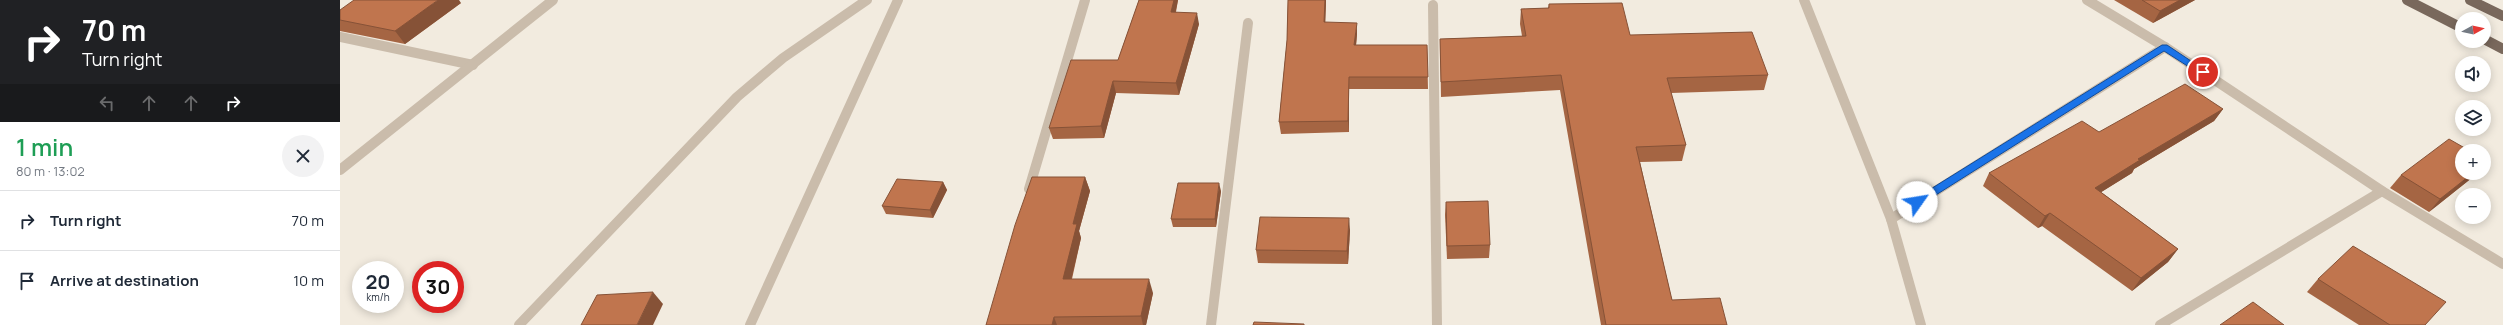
<!DOCTYPE html>
<meta charset="utf-8">
<style>
body{margin:0;font-family:Manrope,sans-serif;background:#f2f2f3;color:#1f2937;height:100vh;display:flex;flex-direction:column;font-size:15px;white-space:nowrap}
*{box-sizing:border-box;margin:0}
p{font-size:13px;color:#747a83}
.icon{flex:none;width:22px;height:22px;fill:none;stroke:currentColor;stroke-width:2;stroke-linecap:round;stroke-linejoin:round}
.map{position:relative;flex:1;overflow:hidden}
.details{display:flex;flex-direction:column;background:#fff;width:340px}
.details>*{flex:none}
.guide{background:#202124;color:#fff;overflow:hidden}
.needle{width:26px;rotate:82deg}
.tools{position:absolute;left:2115px;top:12px;display:grid;gap:8px}
.tools a{display:grid;place-items:center;width:36px;height:36px;border-radius:50%;background:#fff;box-shadow:0 2px 10px #0003;font-size:20px}
.speed{position:absolute;left:12px;top:261px;display:flex;gap:8px;font-size:20px;font-weight:700;text-align:center}
.speed>*{display:grid;place-content:center;width:52px;height:52px;border-radius:50%;background:#fff;box-shadow:0 2px 10px #0003;line-height:1}
.speed small{font-size:10px;font-weight:400}
.speed .limit{border:6px solid #d22;background:#fff;color:#111}
.pin{position:absolute;display:grid;place-items:center;width:34px;height:34px;color:#fff;margin:-17px;border:2px solid #fff;border-radius:50%;box-shadow:0 1px 4px #0007}
.me{position:absolute;width:44px;margin:-22px;rotate:58deg;stroke-linejoin:round;filter:drop-shadow(0 0 3px #0008)}
.turn{display:flex;align-items:center;gap:14px;height:84px;padding:0 16px;font-size:18px}
.turn .icon{width:52px;height:52px;stroke-width:2.5}
.turn b{display:block;font-size:28px;line-height:34px}
.lanes{display:flex;align-items:center;height:38px;padding:0 16px;background:#0003;justify-content:center;gap:20px;direction:ltr}
.lanes .off{opacity:.35}
.round{display:grid;place-items:center;flex:none;width:42px;height:42px;border-radius:21px;background:#f2f2f3}
.headline{display:flex;align-items:center;justify-content:space-between;height:68px;padding:0 16px}
h1{font-size:24px;font-weight:600;line-height:30px;color:#1e9e55}
ul{padding:0;list-style:none}
li{display:flex;align-items:center;gap:12px;height:60px;padding:0 16px;border-top:1px solid #e0e1e3}
li div{flex:1}
li b{display:block;font-size:15px}
li em{font-style:normal}
main{display:flex;flex:1;min-height:0}
.map>svg:first-child{display:block}
</style>
<main>
<section class="details">
<div class="guide">
<div class="turn"><svg class="icon" aria-label="right" viewBox="0 0 24 24"><path d="M7 20v-9h11M14 6l5 5-5 5"/></svg><div><b>70 m</b>Turn right</div></div>
<div class="lanes"><svg class="icon off" aria-label="left" viewBox="0 0 24 24"><path d="M17 20v-9H6M10 6l-5 5 5 5"/></svg><svg class="icon off" aria-label="ahead" viewBox="0 0 24 24"><path d="M12 20V5M6 11l6-6 6 6"/></svg><svg class="icon off" aria-label="ahead" viewBox="0 0 24 24"><path d="M12 20V5M6 11l6-6 6 6"/></svg><svg class="icon" aria-label="right" viewBox="0 0 24 24"><path d="M7 20v-9h11M14 6l5 5-5 5"/></svg></div>
</div>
<div class="headline"><div><h1>1 min</h1><p>80 m · 13:02</p></div><a class="round"><svg class="icon" aria-label="close" viewBox="0 0 24 24"><path d="M6 6l12 12M18 6L6 18"/></svg></a></div>
<ul>
<li><svg class="icon" aria-label="right" viewBox="0 0 24 24"><path d="M7 20v-9h11M14 6l5 5-5 5"/></svg><div><b>Turn right</b></div><em>70 m</em></li>
<li><svg class="icon" aria-label="arrive" viewBox="0 0 24 24"><path d="M6 21V4h12l-3 4 3 4H6"/></svg><div><b>Arrive at destination</b></div><em>10 m</em></li>
</ul>
</section>
<div class="map">
<svg width="2163" height="325" viewBox="0 0 2163 325">
<rect width="100%" height="100%" fill="#f2ebdf"/>
<g fill="none" stroke-linecap="round" stroke-linejoin="round">
<g stroke="#cabcab" stroke-width="10">
<polyline points="1464,0 1551,219 1581,325"/>
<polyline points="1093,5 1097,325"/>
<polyline points="0,37 133,65"/>
<polyline points="1825,47 2042,191 2163,264"/>
<polyline points="0,170 213,0"/>
<polyline points="689,189 745,0"/>
<polyline points="1551,219 1825,47 1747,0"/>
<polyline points="179,325 397,97 443,58 527,0"/>
<polyline points="410,325 558,0"/>
<polyline points="871,325 908,23"/>
<polyline points="1820,325 2042,191"/>
</g>
<g stroke="#79685c" stroke-width="10">
<polyline points="2067,0 2122,28"/>
<polyline points="2130,0 2163,16"/>
<polyline points="2144,39 2163,49"/>
</g>
</g>
<g fill="#a56543">
<polygon points="799,0 838,0 836,12 859,24 839,95 776,93 764,138 713,139 709,128 778,60"/>
<polygon points="948,0 986,0 985,22 1017,34 1016,45 1087,45 1088,89 1009,89 1009,132 941,134 939,122 947,40"/>
<polygon points="1774,0 1855,0 1813,23"/>
<polygon points="121,3 65,44 0,31 0,10"/>
<polygon points="1209,4 1290,35 1428,75 1424,90 1331,93 1346,145 1342,161 1300,162 1332,300 1387,325 1261,325 1220,90 1101,97 1100,39 1182,36 1180,24 1181,9 1208,8"/>
<polygon points="1883,109 1874,121 1794,169 1792,173 1761,192 1838,249 1828,262 1792,291 1702,226 1698,228 1643,186 1649,173 1759,132"/>
<polygon points="2122,173 2138,173 2089,212 2050,188 2061,175"/>
<polygon points="745,177 750,191 739,231 741,238 732,279 813,293 806,325 646,325"/>
<polygon points="603,182 607,190 593,218 546,214 542,206"/>
<polygon points="881,191 876,227 833,227 831,219"/>
<polygon points="1106,202 1150,245 1149,258 1107,259 1105,215"/>
<polygon points="1010,230 1008,264 918,263 916,250"/>
<polygon points="1978,279 2085,325 2019,325 1967,292"/>
</g>
<g fill="#865237">
<polygon points="98,0 119,0 121,3 65,44 55,31"/>
<polygon points="834,0 838,0 833,24 831,12"/>
<polygon points="985,0 986,0 985,33 984,22"/>
<polygon points="1840,0 1855,0 1813,23 1820,11"/>
<polygon points="857,13 859,24 839,95 836,83"/>
<polygon points="1017,23 1017,34 1015,57 1014,45"/>
<polygon points="1009,77 1009,132 1008,121"/>
<polygon points="773,81 776,93 764,138 761,126"/>
<polygon points="1883,109 1874,121 1794,169 1792,173 1747,201 1755,188 1798,159"/>
<polygon points="2133,173 2138,173 2089,212 2100,199"/>
<polygon points="745,177 750,191 739,231 741,238 728,293 723,279 733,224"/>
<polygon points="603,182 607,190 593,218 590,210"/>
<polygon points="879,183 881,191 876,227 875,219"/>
<polygon points="1710,213 1702,226 1698,228 1705,216"/>
<polygon points="1009,218 1010,230 1008,264 1007,251"/>
<polygon points="1838,249 1828,262 1792,291 1801,278"/>
<polygon points="809,279 813,293 806,325 803,325 801,316"/>
<polygon points="313,292 323,304 313,325 297,325"/>
<polygon points="714,317 717,325 712,325"/>
</g>
<g fill="#c0754e" stroke="#865237">
<polygon points="14,0 98,0 55,31 0,20 0,10"/>
<polygon points="799,0 834,0 831,12 857,13 836,83 773,81 761,126 709,128 731,60 778,60"/>
<polygon points="948,0 985,0 984,22 1017,23 1014,45 1087,45 1088,77 1009,77 1008,121 939,122 947,40"/>
<polygon points="1802,0 1840,0 1820,11"/>
<polygon points="1282,3 1290,35 1412,32 1428,75 1327,78 1346,145 1296,147 1332,300 1380,298 1387,325 1266,325 1221,75 1101,82 1100,39 1186,36 1181,9 1209,8 1209,4"/>
<polygon points="1845,84 1883,109 1798,159 1800,160 1755,188 1838,249 1801,278 1710,213 1705,216 1649,173 1742,121 1759,132"/>
<polygon points="2109,139 2130,151 2122,151 2122,173 2133,173 2100,199 2061,175"/>
<polygon points="2144,159 2148,161 2144,165"/>
<polygon points="692,177 745,177 733,224 737,224 723,279 809,279 801,316 714,317 712,325 646,325 675,225"/>
<polygon points="557,179 603,182 590,210 542,206"/>
<polygon points="838,183 879,183 875,219 831,219"/>
<polygon points="1148,201 1150,245 1107,246 1106,202"/>
<polygon points="920,217 1009,218 1007,251 916,250"/>
<polygon points="2013,246 2106,302 2085,325 2050,325 1978,279"/>
<polygon points="313,292 297,325 241,325 257,295"/>
<polygon points="1913,302 1944,325 1880,325"/>
<polygon points="914,322 964,324 964,325 913,325"/>
</g>
<polygon fill="#1a73e8" stroke="#114b97" points="1822,45 1827,45 1866,71 1866,74 1860,74 1824,51 1580,205 1573,205 1573,200"/>
</svg>
<div class="tools">
<a><svg class="needle" viewBox="-14 -14 28 28"><path d="M0-13l5 13h-10z" fill="#e53935"/><path d="M0 13l5-13h-10z" fill="#747a83"/></svg></a>
<a><svg class="icon" aria-label="sound" viewBox="0 0 24 24"><path d="M4 9h4l5-4v14l-5-4H4zM17 9q2 3 0 6"/></svg></a>
<a><svg class="icon" aria-label="layers" viewBox="0 0 24 24"><path d="M12 4l9 5-9 5-9-5zM3 14l9 5 9-5"/></svg></a>
<a>+</a>
<a>−</a>
</div>
<div class="speed"><div>20<small>km/h</small></div><div class="limit">30</div></div>
<div class="pin" style="left:1863px;top:72px;background:#d93025"><svg class="icon" aria-label="arrive" viewBox="0 0 24 24"><path d="M6 21V4h12l-3 4 3 4H6"/></svg></div>
<svg class="me" style="left:1577px;top:202px" viewBox="-20 -20 40 40"><circle r="19" fill="#fff"/><path d="M0-13L10 11 0 6-10 11z" fill="#1a73e8"/></svg>
</div>
</main>
